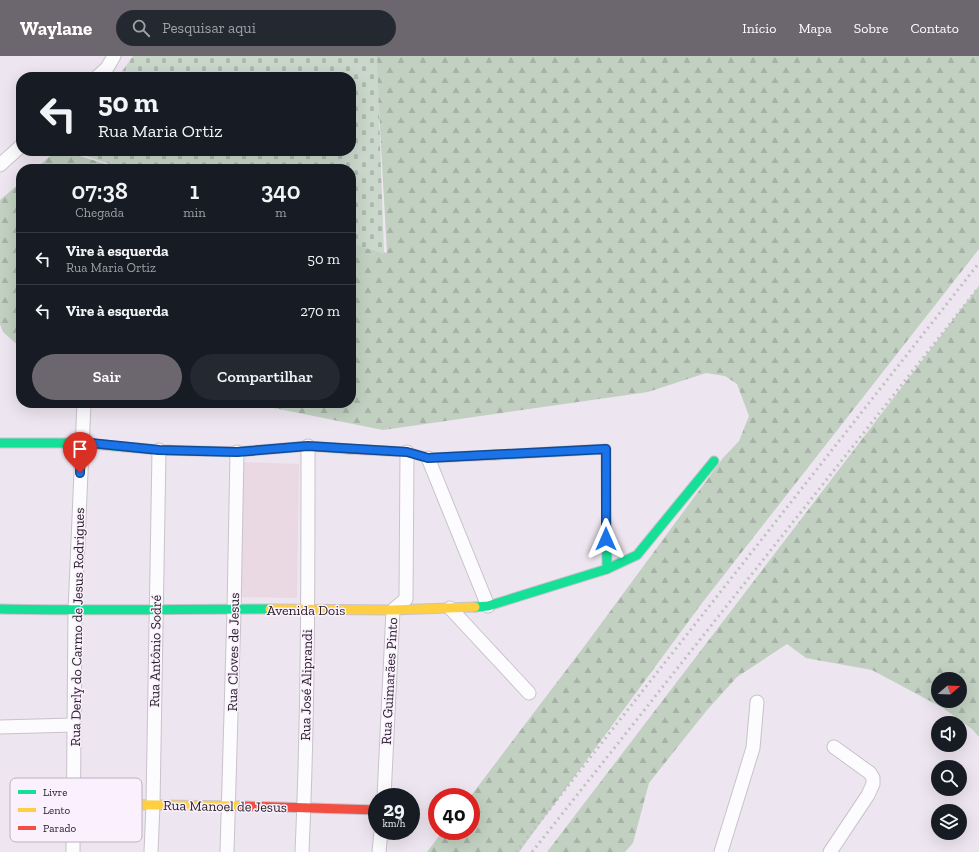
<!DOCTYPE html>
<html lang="pt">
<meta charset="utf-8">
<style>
body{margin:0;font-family:"Zilla Slab",serif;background:#242831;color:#f1f3f6;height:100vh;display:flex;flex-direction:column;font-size:15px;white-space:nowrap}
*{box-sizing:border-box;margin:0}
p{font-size:13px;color:#9ea1a6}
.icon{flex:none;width:22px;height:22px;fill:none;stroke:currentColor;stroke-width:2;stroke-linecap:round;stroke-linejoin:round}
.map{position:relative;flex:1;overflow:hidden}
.details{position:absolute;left:16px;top:108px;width:340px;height:244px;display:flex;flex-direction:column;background:#171b24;border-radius:16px;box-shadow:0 4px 16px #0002}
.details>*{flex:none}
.hud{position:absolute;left:16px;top:16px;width:340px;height:84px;border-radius:16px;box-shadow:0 4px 16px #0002;background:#171b24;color:#f1f3f6;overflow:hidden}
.needle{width:26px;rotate:71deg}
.tools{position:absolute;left:931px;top:616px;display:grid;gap:8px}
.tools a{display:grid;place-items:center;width:36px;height:36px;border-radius:50%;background:#171b24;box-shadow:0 4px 16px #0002;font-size:20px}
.speed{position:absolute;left:368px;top:732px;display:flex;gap:8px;font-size:20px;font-weight:700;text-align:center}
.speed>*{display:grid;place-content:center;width:52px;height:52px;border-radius:50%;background:#171b24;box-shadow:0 4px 16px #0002;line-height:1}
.speed small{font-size:10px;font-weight:400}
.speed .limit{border:6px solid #d22;background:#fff;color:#111}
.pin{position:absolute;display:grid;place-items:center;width:34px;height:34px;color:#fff;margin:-41px -17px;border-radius:50% 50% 50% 0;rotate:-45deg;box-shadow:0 0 4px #0007}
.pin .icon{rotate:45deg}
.me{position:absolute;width:44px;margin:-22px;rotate:0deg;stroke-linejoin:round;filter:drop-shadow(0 0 3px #0008)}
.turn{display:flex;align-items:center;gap:14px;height:84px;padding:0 16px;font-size:18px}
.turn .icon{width:52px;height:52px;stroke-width:2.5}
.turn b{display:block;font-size:28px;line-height:34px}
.eta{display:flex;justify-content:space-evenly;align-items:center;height:68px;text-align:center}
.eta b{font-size:24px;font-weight:600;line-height:28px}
.button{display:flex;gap:8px;margin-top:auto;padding:8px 16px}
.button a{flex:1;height:46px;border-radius:24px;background:#6c666e;color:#fff;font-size:16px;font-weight:600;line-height:46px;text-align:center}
.button a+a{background:#242831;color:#f1f3f6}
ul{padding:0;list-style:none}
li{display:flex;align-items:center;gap:12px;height:52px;padding:0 16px;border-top:1px solid #363941}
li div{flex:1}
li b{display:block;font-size:15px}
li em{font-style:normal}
header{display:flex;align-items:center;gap:24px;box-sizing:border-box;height:56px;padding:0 20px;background:#6c666e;color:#fff}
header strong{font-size:19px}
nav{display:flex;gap:22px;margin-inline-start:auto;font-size:14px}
.search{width:280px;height:36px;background:#242831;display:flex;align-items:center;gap:10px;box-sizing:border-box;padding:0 14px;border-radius:22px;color:#9ea1a6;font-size:15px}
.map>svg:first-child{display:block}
</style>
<header>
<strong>Waylane</strong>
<div class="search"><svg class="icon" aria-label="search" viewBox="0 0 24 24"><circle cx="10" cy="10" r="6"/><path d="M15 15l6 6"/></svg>Pesquisar aqui</div>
<nav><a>Início</a><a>Mapa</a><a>Sobre</a><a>Contato</a></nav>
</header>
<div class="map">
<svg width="979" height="796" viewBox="0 0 979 796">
<defs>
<pattern id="forest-firs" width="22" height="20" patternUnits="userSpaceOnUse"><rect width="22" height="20" fill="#c1d0c1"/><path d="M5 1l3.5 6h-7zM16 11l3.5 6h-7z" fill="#a6b2a6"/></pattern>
<pattern id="cemetery-stones" width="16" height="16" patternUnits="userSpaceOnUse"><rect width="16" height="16" fill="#cad7cb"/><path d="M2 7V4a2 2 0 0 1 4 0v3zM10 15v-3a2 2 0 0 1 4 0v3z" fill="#aeb8ae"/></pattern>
</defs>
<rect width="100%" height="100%" fill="#ede5ef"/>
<polygon fill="#ead8e2" points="241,406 299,408 297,542 239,541"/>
<g fill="url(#forest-firs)" fill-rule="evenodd">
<polygon points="376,0 979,0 979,193 702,547 519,796 427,796 443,775 471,775 471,741 470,741 589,584 723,402 739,385 749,360 737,328 725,320 706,317 648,336 383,374 249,347 351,347 351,186 387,197"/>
<polygon points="56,95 64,95 121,113 35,113"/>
<polygon points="21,126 21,292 3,276 0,268 0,144"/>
<path d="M979 230V681L972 673 943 652 872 614 806 602 787 588 737 621 707 654 649 727 633 787 625 796H547ZM938 623H960V645H938Z"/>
</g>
<polygon fill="url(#cemetery-stones)" points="133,0 377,0 384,198 351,187 351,113 125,113 71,95 351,95 351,21 118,21"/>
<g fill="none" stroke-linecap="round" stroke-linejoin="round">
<g stroke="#c8c3ca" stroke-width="15">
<g id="street">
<polyline points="97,21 107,12 114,0"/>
<polyline points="0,109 21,90"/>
<polyline points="428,402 488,550"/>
<polyline points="450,552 529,637"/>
<polyline points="0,671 74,669"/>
<polyline points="384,741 393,554 406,543 407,396"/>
<polyline points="73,796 75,555 84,347"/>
<polyline points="151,796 153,749 159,394"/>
<polyline points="227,796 234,554 237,396"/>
<path d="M302 796C308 661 308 525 308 390"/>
<polyline points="379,796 381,775"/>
<polyline points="721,796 753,692 757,646"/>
<polyline points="830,796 868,739 873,728 873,722 870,717 834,691"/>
</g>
</g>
<g stroke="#c8c3ca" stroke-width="11">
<g id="fast">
<polyline points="0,387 81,387 159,394 237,396 308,390 349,393"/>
<polyline points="495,399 606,393 607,513"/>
<polyline points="475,551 488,550 607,513 637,499 714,405"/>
<path d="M0 553C90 555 180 553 270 553"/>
</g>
</g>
<g stroke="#c8c3ca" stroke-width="11">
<g id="slow">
<polyline points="270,553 393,554 475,551"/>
<polyline points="74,748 243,750"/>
</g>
</g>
<g stroke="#c8c3ca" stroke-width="11">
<g id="jam">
<polyline points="349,393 407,396 428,402 495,399"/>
<polyline points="243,750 377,754"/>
</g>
</g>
<use href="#street" stroke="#fcfbfd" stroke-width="13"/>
<use href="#fast" stroke="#16e098" stroke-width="9"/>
<use href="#slow" stroke="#ffcf43" stroke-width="9"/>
<use href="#jam" stroke="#f24e42" stroke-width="9"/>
<g stroke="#c2c0c3" stroke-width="3" stroke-dasharray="2 4" stroke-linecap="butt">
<polyline points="516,796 979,207"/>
<polyline points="532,796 979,231"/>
</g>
</g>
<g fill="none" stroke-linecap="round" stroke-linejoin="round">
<g stroke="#114b97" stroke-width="10">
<polyline id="route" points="80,417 81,386 159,394 237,396 308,390 407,396 428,402 606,393 606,483"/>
</g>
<use href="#route" stroke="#1a73e8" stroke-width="7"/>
</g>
<g text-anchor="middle" stroke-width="3" stroke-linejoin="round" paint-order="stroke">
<g font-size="14" fill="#272229" stroke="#fbf0fe">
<text x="306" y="559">Avenida Dois</text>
<text transform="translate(77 571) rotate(-89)" y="5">Rua Derly do Carmo de Jesus Rodrigues</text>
<text transform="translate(155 595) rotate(-89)" y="5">Rua Antônio Sodré</text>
<text transform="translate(233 596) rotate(-89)" y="5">Rua Cloves de Jesus</text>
<text transform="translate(389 625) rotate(-87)" y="5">Rua Guimarães Pinto</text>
<text transform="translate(306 629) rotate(-89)" y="5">Rua José Aliprandi</text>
<text transform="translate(225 750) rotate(1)" y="5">Rua Manoel de Jesus</text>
</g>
</g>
<rect x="10" y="722" width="132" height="64" rx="6" fill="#fbf0fe" stroke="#bbb2be" stroke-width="1"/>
<rect x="18" y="734" width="18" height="4" fill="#16e098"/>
<rect x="18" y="752" width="18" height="4" fill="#ffcf43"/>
<rect x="18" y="770" width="18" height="4" fill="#f24e42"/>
<g font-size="11" fill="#272229">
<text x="43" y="740">Livre</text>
<text x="43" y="758">Lento</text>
<text x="43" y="776">Parado</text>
</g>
</svg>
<div class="tools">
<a><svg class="needle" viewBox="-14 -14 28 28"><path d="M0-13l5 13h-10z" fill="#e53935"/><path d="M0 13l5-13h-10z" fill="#9ea1a6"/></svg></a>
<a><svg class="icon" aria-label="sound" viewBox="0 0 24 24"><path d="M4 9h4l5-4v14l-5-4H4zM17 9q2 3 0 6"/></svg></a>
<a><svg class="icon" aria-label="search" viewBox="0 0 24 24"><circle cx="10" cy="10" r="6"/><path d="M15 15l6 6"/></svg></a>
<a><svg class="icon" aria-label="layers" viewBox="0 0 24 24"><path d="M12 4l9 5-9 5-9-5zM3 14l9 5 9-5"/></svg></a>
</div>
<div class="speed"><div>29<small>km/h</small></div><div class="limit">40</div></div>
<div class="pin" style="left:80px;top:417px;background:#d93025"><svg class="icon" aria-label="arrive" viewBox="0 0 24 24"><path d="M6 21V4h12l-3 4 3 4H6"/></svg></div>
<svg class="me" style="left:606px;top:483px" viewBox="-20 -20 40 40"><path d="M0-17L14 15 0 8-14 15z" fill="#1a73e8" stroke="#fff" stroke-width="4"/></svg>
<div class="hud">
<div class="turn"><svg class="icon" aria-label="left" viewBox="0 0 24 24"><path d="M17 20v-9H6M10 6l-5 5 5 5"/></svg><div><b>50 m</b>Rua Maria Ortiz</div></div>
</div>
<section class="details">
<div class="eta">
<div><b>07:38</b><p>Chegada</p></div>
<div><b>1</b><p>min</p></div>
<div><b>340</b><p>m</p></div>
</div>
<ul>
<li><svg class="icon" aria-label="left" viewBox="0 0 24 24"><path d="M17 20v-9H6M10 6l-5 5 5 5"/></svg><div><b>Vire à esquerda</b><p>Rua Maria Ortiz</p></div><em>50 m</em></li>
<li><svg class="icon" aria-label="left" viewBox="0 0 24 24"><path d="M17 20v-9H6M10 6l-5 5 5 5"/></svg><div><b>Vire à esquerda</b></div><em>270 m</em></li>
</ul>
<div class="button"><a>Sair</a><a>Compartilhar</a></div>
</section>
</div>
